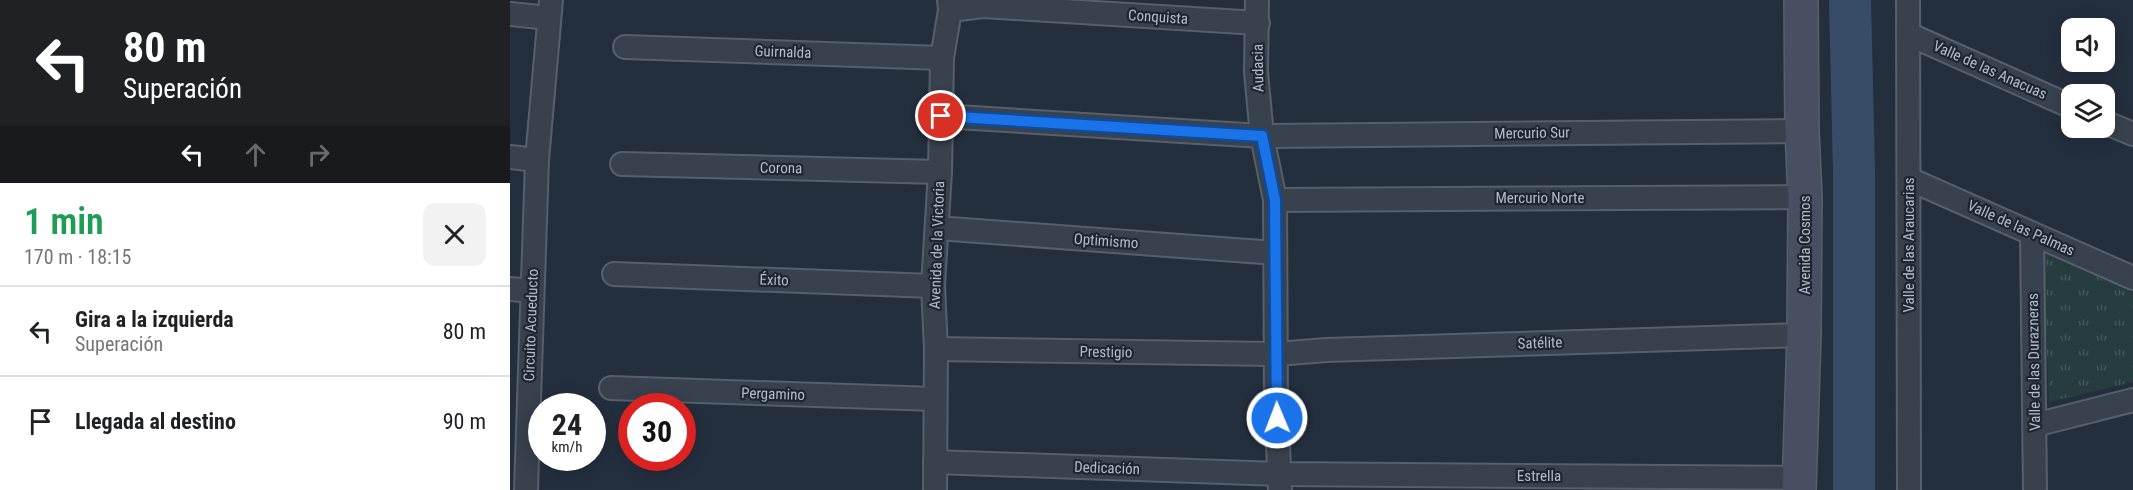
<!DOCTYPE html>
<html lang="es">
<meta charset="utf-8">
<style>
body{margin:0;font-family:"Roboto Condensed",sans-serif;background:#f2f2f2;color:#202124;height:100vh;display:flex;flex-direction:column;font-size:22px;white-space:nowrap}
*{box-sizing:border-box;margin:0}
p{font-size:20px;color:#757577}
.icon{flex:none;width:33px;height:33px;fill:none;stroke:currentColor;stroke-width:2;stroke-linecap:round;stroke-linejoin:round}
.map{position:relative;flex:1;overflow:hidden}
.panel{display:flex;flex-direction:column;background:#fff;width:510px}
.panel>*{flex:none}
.hud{background:#202124;color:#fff;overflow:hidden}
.tools{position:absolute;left:1551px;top:18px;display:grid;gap:12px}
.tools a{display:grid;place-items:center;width:54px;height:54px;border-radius:12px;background:#fff;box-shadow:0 3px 15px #0003;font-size:30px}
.speed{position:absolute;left:18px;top:393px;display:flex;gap:12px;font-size:30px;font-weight:700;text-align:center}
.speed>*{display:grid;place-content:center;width:78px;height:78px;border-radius:50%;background:#fff;box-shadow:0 3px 15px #0003;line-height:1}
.speed small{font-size:15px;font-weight:400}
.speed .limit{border:9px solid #d22;background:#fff;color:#111}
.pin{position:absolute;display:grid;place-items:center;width:51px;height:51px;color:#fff;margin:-26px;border:3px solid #fff;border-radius:50%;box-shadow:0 2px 6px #0007}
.me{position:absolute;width:66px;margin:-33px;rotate:359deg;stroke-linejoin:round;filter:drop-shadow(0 0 4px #0008)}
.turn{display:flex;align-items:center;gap:21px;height:126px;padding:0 24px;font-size:27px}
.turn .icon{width:78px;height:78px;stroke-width:2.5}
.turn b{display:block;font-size:42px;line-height:51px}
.lanes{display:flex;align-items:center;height:57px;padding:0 24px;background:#0003;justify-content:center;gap:30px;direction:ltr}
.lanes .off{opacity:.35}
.round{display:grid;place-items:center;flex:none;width:63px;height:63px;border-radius:12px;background:#f2f2f2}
.overview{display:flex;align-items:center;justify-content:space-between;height:102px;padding:0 24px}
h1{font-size:36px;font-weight:600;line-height:45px;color:#1e9e55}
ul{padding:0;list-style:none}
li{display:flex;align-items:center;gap:18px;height:90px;padding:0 24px;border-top:2px solid #e0e0e0}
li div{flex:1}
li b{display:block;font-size:22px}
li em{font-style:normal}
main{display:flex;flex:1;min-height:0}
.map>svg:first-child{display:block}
</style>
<main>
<section class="panel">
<div class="hud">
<div class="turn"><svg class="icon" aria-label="left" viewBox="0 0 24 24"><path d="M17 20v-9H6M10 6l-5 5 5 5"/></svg><div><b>80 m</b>Superación</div></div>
<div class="lanes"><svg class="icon" aria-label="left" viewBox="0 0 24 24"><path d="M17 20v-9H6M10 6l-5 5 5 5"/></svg><svg class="icon off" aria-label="ahead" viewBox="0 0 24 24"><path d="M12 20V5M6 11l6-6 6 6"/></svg><svg class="icon off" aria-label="right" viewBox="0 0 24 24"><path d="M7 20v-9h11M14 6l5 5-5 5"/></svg></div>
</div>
<div class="overview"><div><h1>1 min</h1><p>170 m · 18:15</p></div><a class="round"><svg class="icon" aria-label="close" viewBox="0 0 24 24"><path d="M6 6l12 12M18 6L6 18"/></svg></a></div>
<ul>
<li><svg class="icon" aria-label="left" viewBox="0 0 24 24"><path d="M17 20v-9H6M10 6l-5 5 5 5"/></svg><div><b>Gira a la izquierda</b><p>Superación</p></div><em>80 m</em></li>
<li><svg class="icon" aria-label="arrive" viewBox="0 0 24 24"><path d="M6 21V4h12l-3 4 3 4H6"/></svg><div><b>Llegada al destino</b></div><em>90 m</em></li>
</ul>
</section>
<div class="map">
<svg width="1623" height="490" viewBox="0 0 1623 490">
<defs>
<pattern id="grass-tufts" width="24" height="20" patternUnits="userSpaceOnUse" patternTransform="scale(1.5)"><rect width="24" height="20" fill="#263c3f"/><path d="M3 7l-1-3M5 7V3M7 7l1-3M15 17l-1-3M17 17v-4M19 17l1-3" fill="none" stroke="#435659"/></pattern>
</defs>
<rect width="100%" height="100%" fill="#242f3e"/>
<polygon fill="url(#grass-tufts)" points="1533,252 1623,293 1623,382 1539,402"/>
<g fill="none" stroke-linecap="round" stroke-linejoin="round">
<polyline stroke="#394c67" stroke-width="42" points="1340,0 1344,173 1344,490"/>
<g stroke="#565f6c" stroke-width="26">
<g id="street">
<polyline points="747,0 746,72 752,136 765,200 766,400 770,490"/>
<polyline points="1398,0 1399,490"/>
<polyline points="440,10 473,6 748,23"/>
<polyline points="0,14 39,18"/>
<polyline points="1398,34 1562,107"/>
<polyline points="115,47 432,58"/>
<polyline points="431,116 752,136 1292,131"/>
<polyline points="1594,122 1623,134"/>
<polyline points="0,157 27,160 41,0"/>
<polyline points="112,164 430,172"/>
<polyline points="1399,179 1623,278"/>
<polyline points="765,200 1295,197"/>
<polyline points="427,228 765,253"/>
<polyline points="1522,234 1525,490"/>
<polyline points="104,274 423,286"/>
<polyline points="0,289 22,291"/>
<polyline points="426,349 767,354 816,350 1294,335"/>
<polyline points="101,388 425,399"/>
<polyline points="1525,425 1623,400"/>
<polyline points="425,462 770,474 1289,478"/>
<polyline points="16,490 27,160"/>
<polyline points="425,490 426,349 423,286 430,172 432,58 440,10 439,0"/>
</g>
</g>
<g stroke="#565f6c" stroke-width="36">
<polyline id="secondary" points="1289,490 1294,335 1295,197 1292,131 1291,0"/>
</g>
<use href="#street" stroke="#38414e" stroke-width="22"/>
<use href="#secondary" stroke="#465061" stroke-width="33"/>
</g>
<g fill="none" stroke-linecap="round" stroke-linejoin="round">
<g stroke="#114b97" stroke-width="15">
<polyline id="route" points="431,116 752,136 765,200 767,418"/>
</g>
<use href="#route" stroke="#1a73e8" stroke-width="10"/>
</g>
<g text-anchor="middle" stroke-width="4.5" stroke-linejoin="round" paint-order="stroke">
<g font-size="15" fill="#b4bcc9" stroke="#1d2633">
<text transform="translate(648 17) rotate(4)" y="5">Conquista</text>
<text transform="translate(273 52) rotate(2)" y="5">Guirnalda</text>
<text transform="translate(748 68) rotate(-91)" y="5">Audacia</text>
<text transform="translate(1480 70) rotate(24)" y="5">Valle de las Anacuas</text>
<text transform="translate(1022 133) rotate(-1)" y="5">Mercurio Sur</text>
<text transform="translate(271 168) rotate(1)" y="5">Corona</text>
<text x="1030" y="203">Mercurio Norte</text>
<text transform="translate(1511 228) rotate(24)" y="5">Valle de las Palmas</text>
<text transform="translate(596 241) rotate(4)" y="5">Optimismo</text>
<text transform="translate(427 245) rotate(-88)" y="5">Avenida de la Victoria</text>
<text transform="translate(1295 245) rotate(-90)" y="5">Avenida Cosmos</text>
<text transform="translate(1399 245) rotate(-90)" y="5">Valle de las Araucarias</text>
<text transform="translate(264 280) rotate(2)" y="5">Éxito</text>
<text transform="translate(21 325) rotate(-88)" y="5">Circuito Acueducto</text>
<text transform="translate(1030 343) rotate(-2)" y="5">Satélite</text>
<text transform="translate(596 352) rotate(1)" y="5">Prestigio</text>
<text transform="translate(1524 362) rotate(-91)" y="5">Valle de las Durazneras</text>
<text transform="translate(263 394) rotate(2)" y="5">Pergamino</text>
<text transform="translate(597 468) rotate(2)" y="5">Dedicación</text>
<text x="1029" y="481">Estrella</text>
</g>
</g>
</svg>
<div class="tools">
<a><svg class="icon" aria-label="sound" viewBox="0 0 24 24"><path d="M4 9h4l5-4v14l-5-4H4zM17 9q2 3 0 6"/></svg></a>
<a><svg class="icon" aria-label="layers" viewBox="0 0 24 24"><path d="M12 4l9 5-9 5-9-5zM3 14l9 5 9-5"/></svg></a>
</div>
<div class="speed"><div>24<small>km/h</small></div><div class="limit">30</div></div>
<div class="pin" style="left:431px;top:116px;background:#d93025"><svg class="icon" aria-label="arrive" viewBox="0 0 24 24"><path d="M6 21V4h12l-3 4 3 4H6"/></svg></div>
<svg class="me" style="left:767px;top:418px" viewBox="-20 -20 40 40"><circle r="17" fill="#1a73e8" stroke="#fff" stroke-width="3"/><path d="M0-11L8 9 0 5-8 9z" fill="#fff"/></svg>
</div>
</main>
